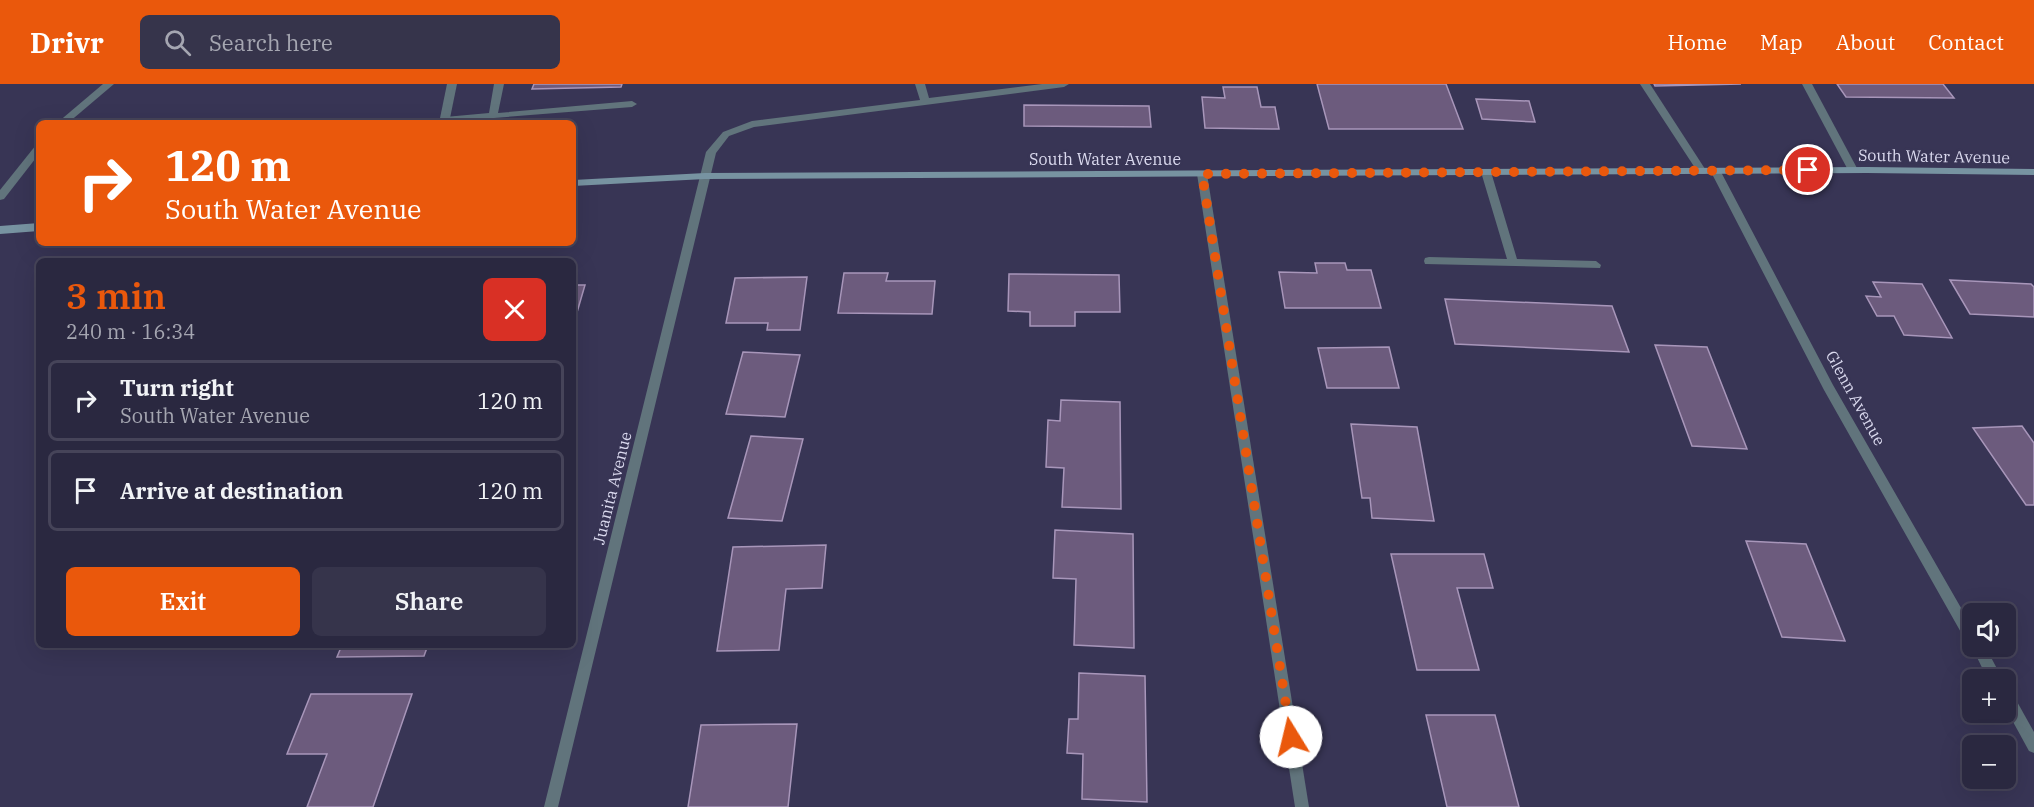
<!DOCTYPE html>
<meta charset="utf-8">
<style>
body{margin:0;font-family:"IBM Plex Serif",serif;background:#36344b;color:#f1f3f6;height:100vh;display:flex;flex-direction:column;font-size:22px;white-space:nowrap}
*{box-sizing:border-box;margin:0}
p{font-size:20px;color:#a5a6b1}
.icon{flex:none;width:33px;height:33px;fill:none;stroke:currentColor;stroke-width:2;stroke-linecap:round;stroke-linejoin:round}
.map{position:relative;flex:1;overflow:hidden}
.drawer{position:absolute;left:36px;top:174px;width:540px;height:390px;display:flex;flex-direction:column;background:#2a2840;border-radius:9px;box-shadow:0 6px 24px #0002,0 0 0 2px #464459}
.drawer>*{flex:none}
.hud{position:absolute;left:36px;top:36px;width:540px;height:126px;border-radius:9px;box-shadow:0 6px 24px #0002,0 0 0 2px #464459;background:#ea580c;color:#fff;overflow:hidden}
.tools{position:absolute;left:1962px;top:519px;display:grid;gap:12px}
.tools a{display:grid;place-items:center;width:54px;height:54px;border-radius:9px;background:#2a2840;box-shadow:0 6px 24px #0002,0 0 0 2px #464459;font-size:30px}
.pin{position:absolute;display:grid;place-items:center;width:51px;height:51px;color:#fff;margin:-26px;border:3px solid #fff;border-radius:50%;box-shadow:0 2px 6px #0007}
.me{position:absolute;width:66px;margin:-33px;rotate:351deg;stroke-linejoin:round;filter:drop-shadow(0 0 4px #0008)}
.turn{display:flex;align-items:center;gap:21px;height:126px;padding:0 30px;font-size:27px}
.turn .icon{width:78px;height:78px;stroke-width:2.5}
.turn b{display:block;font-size:42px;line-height:51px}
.round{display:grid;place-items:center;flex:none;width:63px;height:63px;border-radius:9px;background:#36344b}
.head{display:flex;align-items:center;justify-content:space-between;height:102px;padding:0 30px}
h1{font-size:36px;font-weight:600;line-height:45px;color:#ea580c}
.button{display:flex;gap:12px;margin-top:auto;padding:12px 30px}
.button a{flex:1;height:69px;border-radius:9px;background:#ea580c;color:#fff;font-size:24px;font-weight:600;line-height:69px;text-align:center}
.button a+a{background:#36344b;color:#f1f3f6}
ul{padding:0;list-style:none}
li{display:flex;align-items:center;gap:18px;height:81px;margin:0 12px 9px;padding:0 18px;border:3px solid #464459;border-radius:9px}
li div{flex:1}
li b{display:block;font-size:22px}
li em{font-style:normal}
header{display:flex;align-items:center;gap:36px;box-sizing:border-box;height:84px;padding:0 30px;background:#ea580c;color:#fff}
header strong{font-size:28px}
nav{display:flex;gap:33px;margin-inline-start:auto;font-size:21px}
.search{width:420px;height:54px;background:#36344b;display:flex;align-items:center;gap:15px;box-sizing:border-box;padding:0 21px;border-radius:9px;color:#a5a6b1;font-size:22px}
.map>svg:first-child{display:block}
</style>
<header>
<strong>Drivr</strong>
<div class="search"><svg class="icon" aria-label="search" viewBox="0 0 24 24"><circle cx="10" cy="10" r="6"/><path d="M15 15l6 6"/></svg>Search here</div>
<nav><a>Home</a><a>Map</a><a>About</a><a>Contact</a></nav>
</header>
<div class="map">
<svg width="2034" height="723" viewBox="0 0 2034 723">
<rect width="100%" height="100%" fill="#383555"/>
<g fill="#6c5b7d" stroke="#a896ba" stroke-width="1.5">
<polygon points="534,0 622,0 621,3 532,5"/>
<polygon points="1317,0 1446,0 1463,45 1329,45"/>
<polygon points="1654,0 1741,0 1655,2"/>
<polygon points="1837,0 1943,0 1954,14 1846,13"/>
<polygon points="1223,3 1257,3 1261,23 1275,23 1279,45 1205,44 1202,13 1225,14"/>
<polygon points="1476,15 1529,17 1535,38 1482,35"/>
<polygon points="1024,21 1149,22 1151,43 1024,42"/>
<polygon points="1315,179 1345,179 1347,186 1371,186 1381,224 1285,224 1279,188 1317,189"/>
<polygon points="844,189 888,189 886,197 935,197 932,230 838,229"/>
<polygon points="1009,190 1119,191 1120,228 1075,228 1075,242 1030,242 1030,228 1008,227"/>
<polygon points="807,193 800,246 767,246 768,239 726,239 735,194"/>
<polygon points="1950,196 2031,200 2034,203 2034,233 1970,230"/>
<polygon points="1873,198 1922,200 1952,254 1904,251 1894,232 1877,232 1866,212 1881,213"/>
<polygon points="573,201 585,201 573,242"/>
<polygon points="1445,215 1612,222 1629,268 1455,260"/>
<polygon points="1655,261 1707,263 1747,365 1692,362"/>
<polygon points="1389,263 1399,304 1327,304 1318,264"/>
<polygon points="743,268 800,271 785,333 726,330"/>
<polygon points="1061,316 1120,318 1121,425 1062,423 1064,384 1046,383 1048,336 1060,337"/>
<polygon points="1351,340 1417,343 1434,437 1372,434 1370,414 1362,414"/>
<polygon points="2022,342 2034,359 2034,421 2026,421 1973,344"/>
<polygon points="751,352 803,355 782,437 728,434"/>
<polygon points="1055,446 1133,450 1134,564 1074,561 1076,495 1053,494"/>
<polygon points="1746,457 1806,460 1845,557 1782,553"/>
<polygon points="826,461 822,504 786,505 779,566 717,567 733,463"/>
<polygon points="1391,470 1484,470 1493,504 1457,504 1479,586 1417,586"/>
<polygon points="342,561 428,561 424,572 337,573"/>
<polygon points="1079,589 1145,592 1147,718 1082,715 1083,670 1067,669 1069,635 1078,635"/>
<polygon points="311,610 412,610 373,723 307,723 327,670 287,670"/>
<polygon points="1426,631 1495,631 1519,723 1447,723"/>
<polygon points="797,640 788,723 688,723 701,641"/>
</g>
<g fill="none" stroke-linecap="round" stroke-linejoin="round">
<g fill="#61747c" fill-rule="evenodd">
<polygon points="103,0 114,0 68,39 57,39"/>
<polygon points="494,0 504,0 498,29 632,17 637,20 632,23 442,38 440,36 445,33 489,29"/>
<polygon points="1640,0 1650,0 1707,88 1705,90 1699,90"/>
<polygon points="39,60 39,70 4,115 0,116 0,106 36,61"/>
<polygon points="1486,85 1491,88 1517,175 1596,177 1601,181 1600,184 1425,180 1424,177 1425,174 1429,173 1507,175 1481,88"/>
</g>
<g fill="#61747c" fill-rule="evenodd">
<polygon points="447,0 457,0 449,39 439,39"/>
<polygon points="915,0 925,0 929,14 1042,0 1069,0 1064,3 754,43 729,52 716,69 558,723 544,723 706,68 723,48 752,37 920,16"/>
<polygon points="1802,0 1812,0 1858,86 1856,88 1853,89 1848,86"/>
<polygon points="1716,85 1721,88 1833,301 1972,543 1972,562 1985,562 2003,596 1988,596 1971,561 1967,559 1824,306 1711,88"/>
<polygon points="1202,87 1207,90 1309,723 1295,723 1197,90"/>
<polygon points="2006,605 2011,607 2034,648 2034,669 2029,667 2006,625"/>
</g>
<g fill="#7793a1" fill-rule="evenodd">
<polygon points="1867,83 2034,85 2034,91 1867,89 705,95 573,102 573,96 705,89"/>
<polygon points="39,139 39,147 0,150 0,142"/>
</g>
</g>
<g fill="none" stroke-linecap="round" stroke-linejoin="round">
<polyline stroke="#ea580c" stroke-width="10" stroke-dasharray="0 18" points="1291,653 1202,90 1808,86"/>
</g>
<g text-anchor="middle" stroke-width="5" stroke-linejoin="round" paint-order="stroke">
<g font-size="16" fill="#dad9ee" stroke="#383555">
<text transform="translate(1934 72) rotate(1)" y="6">South Water Avenue</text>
<text x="1105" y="81">South Water Avenue</text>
<text transform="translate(1856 314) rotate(61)" y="6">Glenn Avenue</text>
<text transform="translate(612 404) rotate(-76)" y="6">Juanita Avenue</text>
</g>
</g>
</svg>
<div class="tools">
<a><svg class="icon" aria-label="sound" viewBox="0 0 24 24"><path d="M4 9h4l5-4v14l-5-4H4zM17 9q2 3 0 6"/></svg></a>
<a>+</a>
<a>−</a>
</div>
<div class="pin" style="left:1808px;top:86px;background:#d93025"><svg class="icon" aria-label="arrive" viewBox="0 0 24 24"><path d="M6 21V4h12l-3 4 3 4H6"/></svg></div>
<svg class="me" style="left:1291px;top:653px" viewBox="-20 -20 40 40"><circle r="19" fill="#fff"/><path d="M0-13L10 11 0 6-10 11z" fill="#ea580c"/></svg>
<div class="hud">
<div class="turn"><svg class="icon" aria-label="right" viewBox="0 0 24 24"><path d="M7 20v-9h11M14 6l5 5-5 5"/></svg><div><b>120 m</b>South Water Avenue</div></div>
</div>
<section class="drawer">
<div class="head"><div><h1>3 min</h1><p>240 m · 16:34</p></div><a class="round" style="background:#d93025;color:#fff"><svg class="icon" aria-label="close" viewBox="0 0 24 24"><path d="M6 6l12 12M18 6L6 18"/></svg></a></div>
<ul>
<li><svg class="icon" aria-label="right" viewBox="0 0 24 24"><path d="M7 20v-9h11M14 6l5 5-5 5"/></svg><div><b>Turn right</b><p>South Water Avenue</p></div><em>120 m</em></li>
<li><svg class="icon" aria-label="arrive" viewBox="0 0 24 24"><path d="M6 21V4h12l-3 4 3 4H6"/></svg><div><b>Arrive at destination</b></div><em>120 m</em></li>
</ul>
<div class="button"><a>Exit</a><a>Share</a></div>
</section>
</div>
